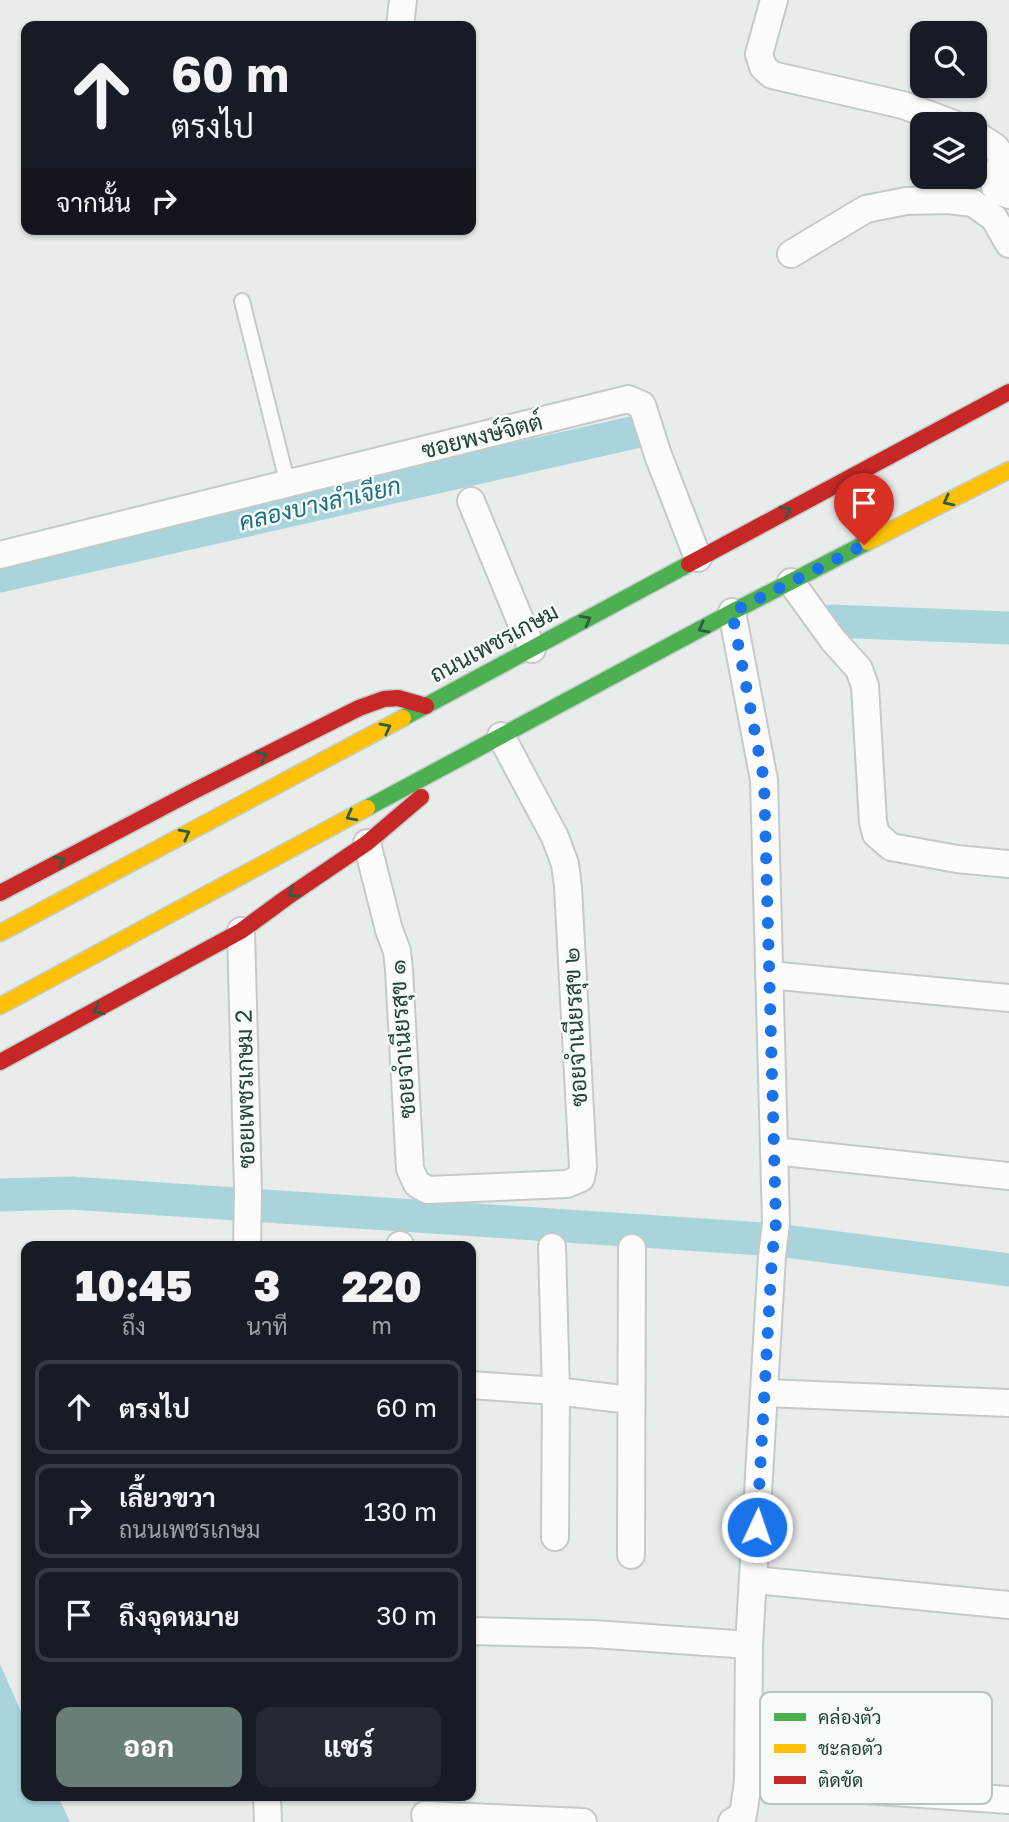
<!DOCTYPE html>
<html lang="th">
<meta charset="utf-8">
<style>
body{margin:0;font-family:"Golos Text",Sarabun,sans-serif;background:#242831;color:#f1f3f6;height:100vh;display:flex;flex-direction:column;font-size:26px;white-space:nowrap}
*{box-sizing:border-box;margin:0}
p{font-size:23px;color:#9ea1a6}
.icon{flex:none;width:38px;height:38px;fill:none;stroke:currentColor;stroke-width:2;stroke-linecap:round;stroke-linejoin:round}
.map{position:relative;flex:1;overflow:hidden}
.side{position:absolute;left:21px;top:1241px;width:455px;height:560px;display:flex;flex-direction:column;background:#171b24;border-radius:14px;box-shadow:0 2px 5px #0004}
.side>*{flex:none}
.hud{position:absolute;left:21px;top:21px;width:455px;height:214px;border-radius:14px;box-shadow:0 2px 5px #0004;background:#171b24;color:#f1f3f6;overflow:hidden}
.buttons{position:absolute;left:910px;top:21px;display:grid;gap:14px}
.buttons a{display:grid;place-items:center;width:77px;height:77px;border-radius:14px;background:#171b24;box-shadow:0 2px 5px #0004;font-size:35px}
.pin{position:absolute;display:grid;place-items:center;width:60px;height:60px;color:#fff;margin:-72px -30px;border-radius:50% 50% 50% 0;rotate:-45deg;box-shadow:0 0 7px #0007}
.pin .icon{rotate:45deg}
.me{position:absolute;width:77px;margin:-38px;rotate:3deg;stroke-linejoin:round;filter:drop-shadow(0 0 5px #0008)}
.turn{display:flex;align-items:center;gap:24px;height:147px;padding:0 35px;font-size:32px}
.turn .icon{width:91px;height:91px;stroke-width:2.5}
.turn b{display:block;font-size:49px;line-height:60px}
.then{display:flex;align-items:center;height:66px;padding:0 35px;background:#0003;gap:14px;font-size:26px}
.eta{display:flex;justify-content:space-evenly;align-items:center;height:119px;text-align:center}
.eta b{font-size:42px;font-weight:800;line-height:49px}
.primary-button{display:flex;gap:14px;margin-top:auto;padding:14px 35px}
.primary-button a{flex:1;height:80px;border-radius:14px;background:#697e78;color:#fff;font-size:28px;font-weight:800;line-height:80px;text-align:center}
.primary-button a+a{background:#242831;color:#f1f3f6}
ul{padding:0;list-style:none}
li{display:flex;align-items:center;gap:21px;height:94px;margin:0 14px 10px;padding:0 21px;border:4px solid #363941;border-radius:14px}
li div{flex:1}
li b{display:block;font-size:26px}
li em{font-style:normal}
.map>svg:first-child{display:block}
</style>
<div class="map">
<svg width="1009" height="1822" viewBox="0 0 1009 1822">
<rect width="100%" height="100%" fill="#e8edeb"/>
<polygon fill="#a9d4db" points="0,1664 26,1723 26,1796 58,1796 70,1822 0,1822"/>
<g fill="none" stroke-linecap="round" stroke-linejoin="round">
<g stroke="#a9d4db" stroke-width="33">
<polyline points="0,576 640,431"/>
<polyline points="831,621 1009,628"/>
<polyline points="0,1195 71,1193 777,1240 1009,1270"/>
</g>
<g stroke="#c5cac8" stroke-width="18">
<polyline id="lane" points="242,301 288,485"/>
</g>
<g stroke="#c5cac8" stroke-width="30">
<g id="street">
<polyline points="774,0 759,54 763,67 772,75 903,105 954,124"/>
<polyline points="400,26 403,0"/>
<polyline points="975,134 995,147 1002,156 995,187 1000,192 1009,195"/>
<polyline points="791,254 866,209 906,201 948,200 973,203 994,218 1009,244"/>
<polyline points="471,501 532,649"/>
<polyline points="0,555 628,399 642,405 658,455 698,558"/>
<polyline points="791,582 833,640 859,669 865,686 873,822 876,834 891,847 957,859 1009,864"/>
<polyline points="367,843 389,930 397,951 399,970 410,1169 417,1184 428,1190 567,1184 581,1178 583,1167 568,887 565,864 555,837 501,736"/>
<polyline points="241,931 248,1191 247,1246"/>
<polyline points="769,975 1009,998"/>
<polyline points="774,1151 1009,1176"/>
<polyline points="400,1245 400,1246"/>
<polyline points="552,1247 556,1391 555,1537"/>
<polyline points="471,1385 556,1391 630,1400"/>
<polyline points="765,1393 1009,1403"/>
<polyline points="631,1555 632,1248"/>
<polyline points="754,1580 1009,1605"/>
<polyline points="471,1631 593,1634 749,1645"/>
<polyline points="748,1782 1009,1800"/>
<polyline points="267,1796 268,1822"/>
<polyline points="425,1815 583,1822"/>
<polyline points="732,1822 743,1815 748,1782 749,1645 772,1256 776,1223 764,780 732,612"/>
</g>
</g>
<g stroke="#c3ccc9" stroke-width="19">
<g id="fast">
<polyline points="403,718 689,564"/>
<polyline points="367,808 732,612 868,542"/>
</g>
</g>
<g stroke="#c3ccc9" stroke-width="19">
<g id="slow">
<polyline points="868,542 1009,470"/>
<polyline points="0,933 403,718"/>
<polyline points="0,1006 367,808"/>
</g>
</g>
<g stroke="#c3ccc9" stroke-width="19">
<g id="jam">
<polyline points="689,564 1009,392"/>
<polyline points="0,893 190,793 359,708 384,699 398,698 426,706"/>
<polyline points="0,1062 241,931 286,898 367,843 421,797"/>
</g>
</g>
<use href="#lane" stroke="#fcfcfc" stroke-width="14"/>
<use href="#street" stroke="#fcfcfc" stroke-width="26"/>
<use href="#fast" stroke="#4caf50" stroke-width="16"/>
<use href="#slow" stroke="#ffc107" stroke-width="16"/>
<use href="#jam" stroke="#c62828" stroke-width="16"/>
</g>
<defs><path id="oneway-chevron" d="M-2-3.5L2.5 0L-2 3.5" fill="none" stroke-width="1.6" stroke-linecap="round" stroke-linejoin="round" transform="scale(1.75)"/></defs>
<g stroke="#2e5d40">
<use href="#oneway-chevron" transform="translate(948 501) rotate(153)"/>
<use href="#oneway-chevron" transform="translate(786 511) rotate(-28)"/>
<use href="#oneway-chevron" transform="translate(586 620) rotate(-29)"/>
<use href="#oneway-chevron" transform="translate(703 628) rotate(152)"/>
<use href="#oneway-chevron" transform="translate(386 728) rotate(-28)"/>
<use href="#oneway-chevron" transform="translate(262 756) rotate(-27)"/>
<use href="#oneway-chevron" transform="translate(351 816) rotate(152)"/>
<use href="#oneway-chevron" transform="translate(185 834) rotate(-28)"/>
<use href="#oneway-chevron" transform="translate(60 861) rotate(-28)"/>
<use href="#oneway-chevron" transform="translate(293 893) rotate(145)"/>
<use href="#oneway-chevron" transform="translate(98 1010) rotate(151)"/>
</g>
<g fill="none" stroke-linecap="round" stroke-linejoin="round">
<polyline stroke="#1a73e8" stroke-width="12" stroke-dasharray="0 21.6" points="757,1527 772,1256 776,1223 764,780 732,612 864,545"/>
</g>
<g text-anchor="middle" stroke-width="5" stroke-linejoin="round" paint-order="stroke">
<g font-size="23" fill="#24423a" stroke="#f7fbf9">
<text transform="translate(482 436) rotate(-14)" y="8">ซอยพงษ์จิตต์</text>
<text transform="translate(494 643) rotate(-28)" y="8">ถนนเพชรเกษม</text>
<text transform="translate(575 1027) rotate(-93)" y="8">ซอยจำเนียรสุข ๒</text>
<text transform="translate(402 1039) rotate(-94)" y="8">ซอยจำเนียรสุข ๑</text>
<text transform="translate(245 1089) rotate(-91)" y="8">ซอยเพชรเกษม 2</text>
</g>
<g font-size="24" font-style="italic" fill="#1c6f80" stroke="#f7fbf9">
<text transform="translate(320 504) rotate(-13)" y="8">คลองบางลำเจียก</text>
</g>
</g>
<rect x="760" y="1692" width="232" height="112" rx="10" fill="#f7fbf9" stroke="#b8c4c0" stroke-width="2"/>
<rect x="774" y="1713" width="32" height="8" fill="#4caf50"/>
<rect x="774" y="1744" width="32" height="9" fill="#ffc107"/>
<rect x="774" y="1776" width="32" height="8" fill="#c62828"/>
<g font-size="19" fill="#24423a">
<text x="818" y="1724">คล่องตัว</text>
<text x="818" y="1755">ชะลอตัว</text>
<text x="818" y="1787">ติดขัด</text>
</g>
</svg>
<div class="buttons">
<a><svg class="icon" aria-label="search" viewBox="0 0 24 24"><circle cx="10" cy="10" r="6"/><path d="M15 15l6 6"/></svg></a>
<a><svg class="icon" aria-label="layers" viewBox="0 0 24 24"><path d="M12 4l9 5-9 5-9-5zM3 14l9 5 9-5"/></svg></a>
</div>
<div class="pin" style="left:864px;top:545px;background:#d93025"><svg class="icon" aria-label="arrive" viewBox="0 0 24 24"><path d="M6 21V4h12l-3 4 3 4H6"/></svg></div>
<svg class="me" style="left:757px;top:1527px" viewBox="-20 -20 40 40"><circle r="17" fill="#1a73e8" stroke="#fff" stroke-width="3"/><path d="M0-11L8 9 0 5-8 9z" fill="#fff"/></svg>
<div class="hud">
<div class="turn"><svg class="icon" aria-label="ahead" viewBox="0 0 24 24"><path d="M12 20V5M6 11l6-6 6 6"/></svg><div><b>60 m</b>ตรงไป</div></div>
<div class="then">จากนั้น<svg class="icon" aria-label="right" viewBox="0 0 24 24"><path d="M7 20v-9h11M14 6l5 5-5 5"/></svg></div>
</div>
<section class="side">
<div class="eta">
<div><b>10:45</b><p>ถึง</p></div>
<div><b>3</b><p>นาที</p></div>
<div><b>220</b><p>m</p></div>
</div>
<ul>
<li><svg class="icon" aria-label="ahead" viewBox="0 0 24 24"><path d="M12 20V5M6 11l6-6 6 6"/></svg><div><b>ตรงไป</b></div><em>60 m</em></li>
<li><svg class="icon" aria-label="right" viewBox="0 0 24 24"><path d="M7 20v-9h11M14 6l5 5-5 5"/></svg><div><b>เลี้ยวขวา</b><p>ถนนเพชรเกษม</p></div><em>130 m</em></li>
<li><svg class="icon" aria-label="arrive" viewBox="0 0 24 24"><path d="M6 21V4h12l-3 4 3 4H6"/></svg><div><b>ถึงจุดหมาย</b></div><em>30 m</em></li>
</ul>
<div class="primary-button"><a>ออก</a><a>แชร์</a></div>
</section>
</div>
